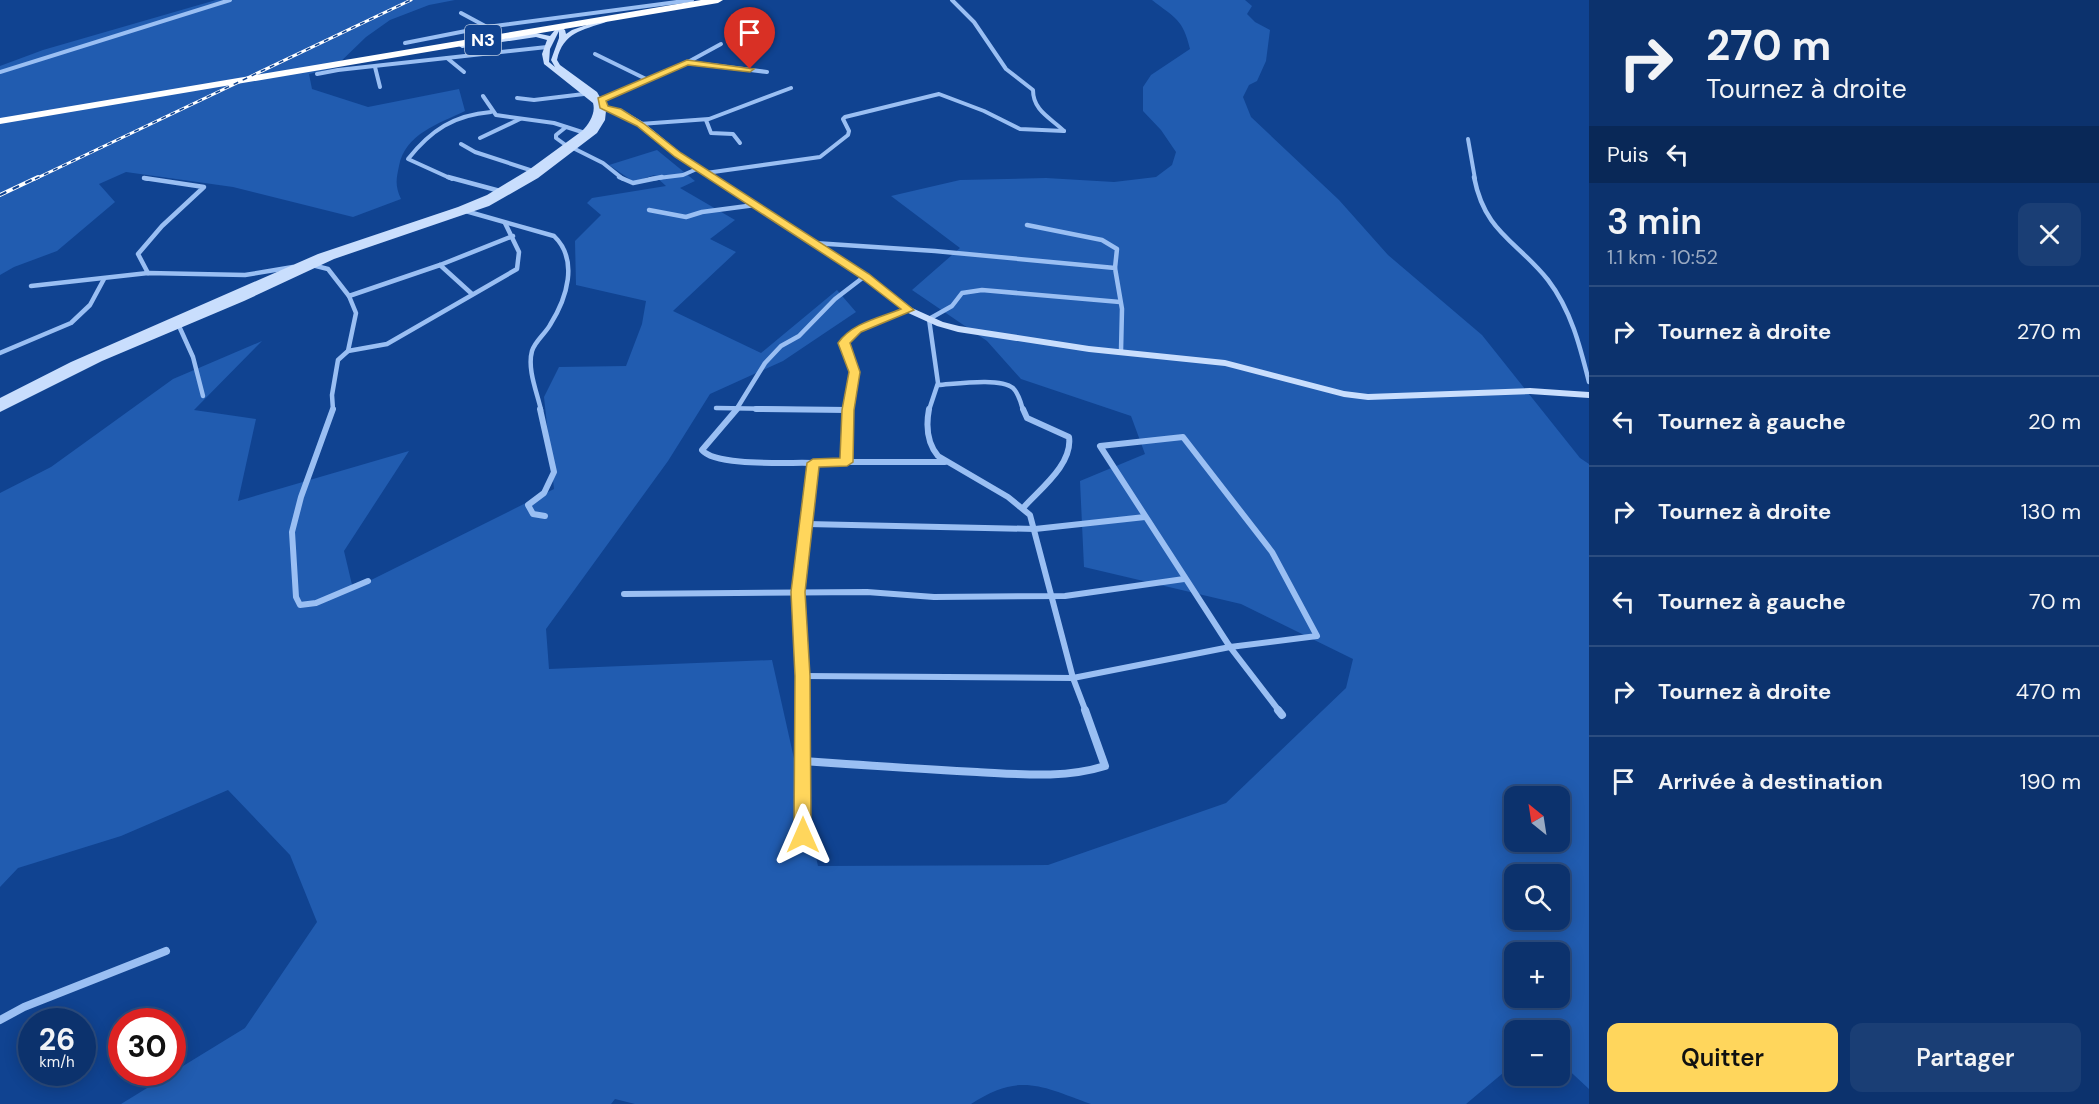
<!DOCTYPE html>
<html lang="fr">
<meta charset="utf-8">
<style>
body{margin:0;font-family:"DM Sans",sans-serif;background:#1a3e75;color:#f1f3f6;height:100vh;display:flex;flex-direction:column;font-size:22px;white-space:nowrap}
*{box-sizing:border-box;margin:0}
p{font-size:20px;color:#9aaac2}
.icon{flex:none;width:33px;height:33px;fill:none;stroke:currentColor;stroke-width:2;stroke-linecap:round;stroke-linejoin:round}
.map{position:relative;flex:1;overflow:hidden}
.details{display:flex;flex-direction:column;background:#0c326d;width:510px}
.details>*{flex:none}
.top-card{background:#0c326d;color:#f1f3f6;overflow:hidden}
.needle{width:39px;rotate:330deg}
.fabs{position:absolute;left:1504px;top:786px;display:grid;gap:12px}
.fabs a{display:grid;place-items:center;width:66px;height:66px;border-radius:12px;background:#0c326d;box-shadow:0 3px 15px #0003,0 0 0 2px #2c4d80;font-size:30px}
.speed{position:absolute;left:18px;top:1008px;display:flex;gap:12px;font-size:30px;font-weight:700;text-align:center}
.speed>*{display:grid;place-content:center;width:78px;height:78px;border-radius:50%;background:#0c326d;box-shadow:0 3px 15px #0003,0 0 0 2px #2c4d80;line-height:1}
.speed small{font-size:15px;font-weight:400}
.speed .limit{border:9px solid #d22;background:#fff;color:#111}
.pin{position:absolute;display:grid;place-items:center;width:51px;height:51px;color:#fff;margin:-62px -26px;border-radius:50% 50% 50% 0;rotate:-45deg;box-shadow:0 0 6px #0007}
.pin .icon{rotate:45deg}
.me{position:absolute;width:66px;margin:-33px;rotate:0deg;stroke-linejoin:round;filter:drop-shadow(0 0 4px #0008)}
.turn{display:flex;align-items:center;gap:21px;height:126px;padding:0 18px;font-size:27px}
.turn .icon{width:78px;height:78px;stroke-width:2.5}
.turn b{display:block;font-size:42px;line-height:51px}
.then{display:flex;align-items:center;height:57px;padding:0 18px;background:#0003;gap:12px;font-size:22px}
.round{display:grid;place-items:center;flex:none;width:63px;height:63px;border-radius:12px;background:#1a3e75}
.summary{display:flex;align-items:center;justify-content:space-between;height:102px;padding:0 18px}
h1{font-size:36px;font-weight:600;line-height:45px}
.action{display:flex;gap:12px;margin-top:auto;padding:12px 18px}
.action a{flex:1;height:69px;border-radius:12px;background:#ffd65c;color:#111;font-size:24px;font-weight:600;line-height:69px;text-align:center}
.action a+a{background:#1a3e75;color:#f1f3f6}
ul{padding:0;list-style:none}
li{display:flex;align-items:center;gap:18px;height:90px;padding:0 18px;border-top:2px solid #2c4d80}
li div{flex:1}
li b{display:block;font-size:22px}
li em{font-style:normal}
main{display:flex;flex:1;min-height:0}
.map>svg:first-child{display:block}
</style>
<main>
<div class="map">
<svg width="1589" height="1104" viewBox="0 0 1589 1104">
<rect width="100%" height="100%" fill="#104391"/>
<g fill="#215cb0" fill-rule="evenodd">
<path d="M216 0H455L429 5 390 20 366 37 334 68 309 74 312 89 368 107 459 89 465 111C438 124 405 134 399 166 396 180 395 186 401 199L353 217 233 187 126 172 99 184 115 202 57 251 14 267 0 275V66L43 50Z"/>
<path d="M1152 0H1245L1252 6 1247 14 1255 22 1270 30 1266 61 1257 81 1249 85 1243 97 1251 117 1339 200 1388 255 1482 335 1580 458 1589 464V1089L1560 1062V1030H1515V1063L1466 1104H1091C1041 1086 1020 1072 971 1104H635L615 1099 611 1104H121L245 1028 317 922 290 855 228 790 121 836 18 868 0 887V493L51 467 173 379 262 341 194 410 256 419 238 501 409 451 344 551 353 589 554 489 544 397 559 367 626 366 642 324 646 301 576 285 575 241 601 215 587 203 592 198 666 186 654 175 634 182 609 165 657 150 695 181 680 188 735 220 710 239 736 252 673 311 761 353 837 290 856 312 783 361 710 394 668 461 546 629 549 669 772 660 818 866 1048 865 1226 803 1346 688 1353 659 1241 604 1084 567 1080 481 1145 454 1131 416 1021 379 987 341 912 290 960 248 891 196 960 180 1046 178 1114 182 1156 177 1172 165 1176 152 1161 130 1143 111V87L1151 75 1190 49C1183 19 1175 18 1152 0ZM1515 796H1560V842H1515ZM1515 874H1560V920H1515ZM1515 952H1560V998H1515Z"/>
</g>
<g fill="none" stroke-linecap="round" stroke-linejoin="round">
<g stroke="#9abff3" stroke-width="4">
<path d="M952 0 974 22 1006 69 1033 90C1033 111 1051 118 1064 131"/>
<polyline points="461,13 487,27 692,0"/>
<polyline points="405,43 486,27"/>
<polyline points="595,54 646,79"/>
<polyline points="447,58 464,72"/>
<polyline points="688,62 721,44"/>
<polyline points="375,67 380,87"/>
<polyline points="0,72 230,0"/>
<polyline points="317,74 338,70 547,47"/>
<polyline points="483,96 496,115 554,123 585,133"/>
<polyline points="517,98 534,100 584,94"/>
<polyline points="596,102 687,62 767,72"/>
<polyline points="706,120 711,133 733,134 740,143"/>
<polyline points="640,124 709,119 791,88"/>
<polyline points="566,127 556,135 556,138 567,146"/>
<polyline points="480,138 520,119"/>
<polyline points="1468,139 1475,179"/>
<polyline points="461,144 475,152 533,171"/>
<polyline points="573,148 603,163 623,179"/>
<polyline points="706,173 820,157 848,135 849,131 843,119 845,117 939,94 984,111 1020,129 1064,131"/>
<polyline points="144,178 148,179"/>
<path d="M452 179 408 159C431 130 454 115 491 112"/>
<polyline points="650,179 683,175 699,168"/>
</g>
<g stroke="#9abff3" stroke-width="4.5">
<polyline points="448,177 500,191"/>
<polyline points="619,177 633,183 662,177"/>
<path d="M1474 177C1485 233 1516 240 1548 280 1571 310 1580 346 1589 382"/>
<polyline points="144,178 204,187 162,226 138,254 148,273"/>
<path d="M462 210 554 236C579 260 567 298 550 325 545 334 535 341 532 351 527 369 537 392 541 410"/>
<polyline points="649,210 686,217 702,212 755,205"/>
<polyline points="1027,225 1102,240 1117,249 1115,268"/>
<polyline points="814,243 935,251 1115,268 1122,309 1121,351"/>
<polyline points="312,265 328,269 349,296 356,313 348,351 338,360 332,395 333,410"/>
<polyline points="440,265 472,294"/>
<polyline points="31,286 148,273 245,275 293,267"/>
<polyline points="349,296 440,265 513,236"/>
<polyline points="179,326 193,357 203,396"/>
<polyline points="348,351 387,344 517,269 519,252 505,223"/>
<polyline points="0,353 71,323 90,305 104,279"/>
<path d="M938 385C955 384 1000 377 1013 388 1019 394 1021 403 1023 410"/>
<polyline points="716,408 848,410"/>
<polyline points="736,410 765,363 781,346 799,336 835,299 865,276"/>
<path d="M848 410 855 371 844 343C856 324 888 318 909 310"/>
<polyline points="929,410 938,383 929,319 952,306 962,293 982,290 1120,302"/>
</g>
<g stroke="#9abff3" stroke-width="6">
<polyline points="333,409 301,497 292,532 296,597 300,605 316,603 368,581"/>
<polyline points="540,409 554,472 544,493 528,505 533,514 545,516"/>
<path d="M737 409 702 450C716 467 789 462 813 463"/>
<polyline points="756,409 848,410"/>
<path d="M929 409C926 425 927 443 938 456L1008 497 1030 515 1073 678 1086 712"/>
<path d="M1023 409 1027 418 1069 437C1073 464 1040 489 1024 507"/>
<polygon points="1183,437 1272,552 1317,636 1230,647 1100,446"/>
<polyline points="847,462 945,462"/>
<polyline points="807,524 1035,529 1145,517"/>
<polyline points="624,594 867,592 934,597 1065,596 1184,579"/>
<polyline points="1230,647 1280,712"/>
<polyline points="803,676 1073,678 1230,647"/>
<polyline points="803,712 798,592 813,463 847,462 848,409"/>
</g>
<g stroke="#9abff3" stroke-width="8">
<polyline points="803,710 803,835"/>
<polyline points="1278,710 1282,715"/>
<path d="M803 761C861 765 919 769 977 772 1019 774 1064 779 1105 766L1085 710"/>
<polyline points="0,1020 24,1007 166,951"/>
</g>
<path fill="#c9defd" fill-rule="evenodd" d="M604 19 607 21 606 22C583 30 563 32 557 60L560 65 597 92 605 106 621 109 643 122 681 153 868 274 912 308 943 322 959 326 1089 346 1225 360 1344 391 1368 394 1530 388 1589 392V398L1530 394 1368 400 1344 397 1225 366 1089 352 958 332 937 326 906 312 862 278 675 157 637 126 616 113 606 111 605 120 597 133 538 178 489 206 334 259 244 301 102 361 0 412V398L71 362 318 254 458 207 487 195 530 169 582 131C589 124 596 113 593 103L544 64 542 54 547 40 536 37 462 48 459 46 536 33 550 36 559 25 565 30 566 34 572 30ZM559 31V38L551 60 555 67 549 62 550 49Z"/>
<polygon fill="#fff" fill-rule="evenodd" points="701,0 723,0 718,3 0,124 0,118"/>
<g stroke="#fff" stroke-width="3">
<polyline id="rail-far1" points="35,179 411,0"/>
</g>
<g stroke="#fff" stroke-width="4">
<polyline id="rail" points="0,195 38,177"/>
</g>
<use href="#rail-far1" stroke="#104391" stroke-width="1.5" stroke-dasharray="5" stroke-linecap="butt"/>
<use href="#rail" stroke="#104391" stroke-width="2" stroke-dasharray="7" stroke-linecap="butt"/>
</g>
<path fill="#ffd65c" stroke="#a68b3c" stroke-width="1.5" d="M687 60 754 69 750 72 688 65 606 101 608 106 621 109 643 123 681 153 869 274 914 310 861 332 850 343 860 372 854 410 853 462 847 466 819 467 805 592 810 676 811 835 809 841 803 843 797 841 794 835 795 676 791 592 807 463 813 459 840 458 842 410 849 372 838 343C852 323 879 318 901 309L862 279 675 157 637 126 600 108 598 98Z"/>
<g text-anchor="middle" stroke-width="4.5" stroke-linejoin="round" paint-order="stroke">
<rect fill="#104391" stroke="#b7c7de" stroke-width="1.5" x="465" y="25" width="36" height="30" rx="4.5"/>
<g font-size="18" font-weight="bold" fill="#fff">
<text x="483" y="46">N3</text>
</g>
</g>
</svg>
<div class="fabs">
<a><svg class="needle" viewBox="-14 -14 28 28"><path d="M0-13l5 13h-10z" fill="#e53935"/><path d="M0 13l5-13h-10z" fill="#9aaac2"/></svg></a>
<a><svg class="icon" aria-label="search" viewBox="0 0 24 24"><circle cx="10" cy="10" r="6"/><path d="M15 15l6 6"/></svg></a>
<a>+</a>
<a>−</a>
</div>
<div class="speed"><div>26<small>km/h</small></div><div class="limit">30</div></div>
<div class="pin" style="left:750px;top:69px;background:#d93025"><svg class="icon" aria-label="arrive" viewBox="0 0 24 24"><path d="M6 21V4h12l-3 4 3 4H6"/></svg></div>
<svg class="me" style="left:803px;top:835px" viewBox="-20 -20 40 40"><path d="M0-17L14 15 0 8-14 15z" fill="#ffd65c" stroke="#fff" stroke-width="4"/></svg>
</div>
<section class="details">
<div class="top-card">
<div class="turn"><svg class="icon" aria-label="right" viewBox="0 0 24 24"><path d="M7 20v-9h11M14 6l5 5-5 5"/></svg><div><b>270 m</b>Tournez à droite</div></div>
<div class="then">Puis<svg class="icon" aria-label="left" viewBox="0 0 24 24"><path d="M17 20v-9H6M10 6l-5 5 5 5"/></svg></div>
</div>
<div class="summary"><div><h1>3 min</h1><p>1.1 km · 10:52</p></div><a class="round"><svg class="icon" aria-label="close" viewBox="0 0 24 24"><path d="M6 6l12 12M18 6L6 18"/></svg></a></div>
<ul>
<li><svg class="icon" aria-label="right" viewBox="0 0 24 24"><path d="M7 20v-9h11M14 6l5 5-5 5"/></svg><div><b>Tournez à droite</b></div><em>270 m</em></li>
<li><svg class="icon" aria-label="left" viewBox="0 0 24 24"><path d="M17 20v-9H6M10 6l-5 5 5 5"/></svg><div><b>Tournez à gauche</b></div><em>20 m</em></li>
<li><svg class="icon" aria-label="right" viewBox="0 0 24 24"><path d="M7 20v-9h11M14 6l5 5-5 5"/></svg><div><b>Tournez à droite</b></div><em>130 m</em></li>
<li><svg class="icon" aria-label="left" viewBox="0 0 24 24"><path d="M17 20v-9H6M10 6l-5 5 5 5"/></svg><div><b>Tournez à gauche</b></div><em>70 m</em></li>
<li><svg class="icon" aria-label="right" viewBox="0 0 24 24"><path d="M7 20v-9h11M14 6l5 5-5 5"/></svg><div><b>Tournez à droite</b></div><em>470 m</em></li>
<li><svg class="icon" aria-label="arrive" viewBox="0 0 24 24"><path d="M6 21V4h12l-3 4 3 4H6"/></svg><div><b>Arrivée à destination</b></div><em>190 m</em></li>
</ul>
<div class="action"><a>Quitter</a><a>Partager</a></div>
</section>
</main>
